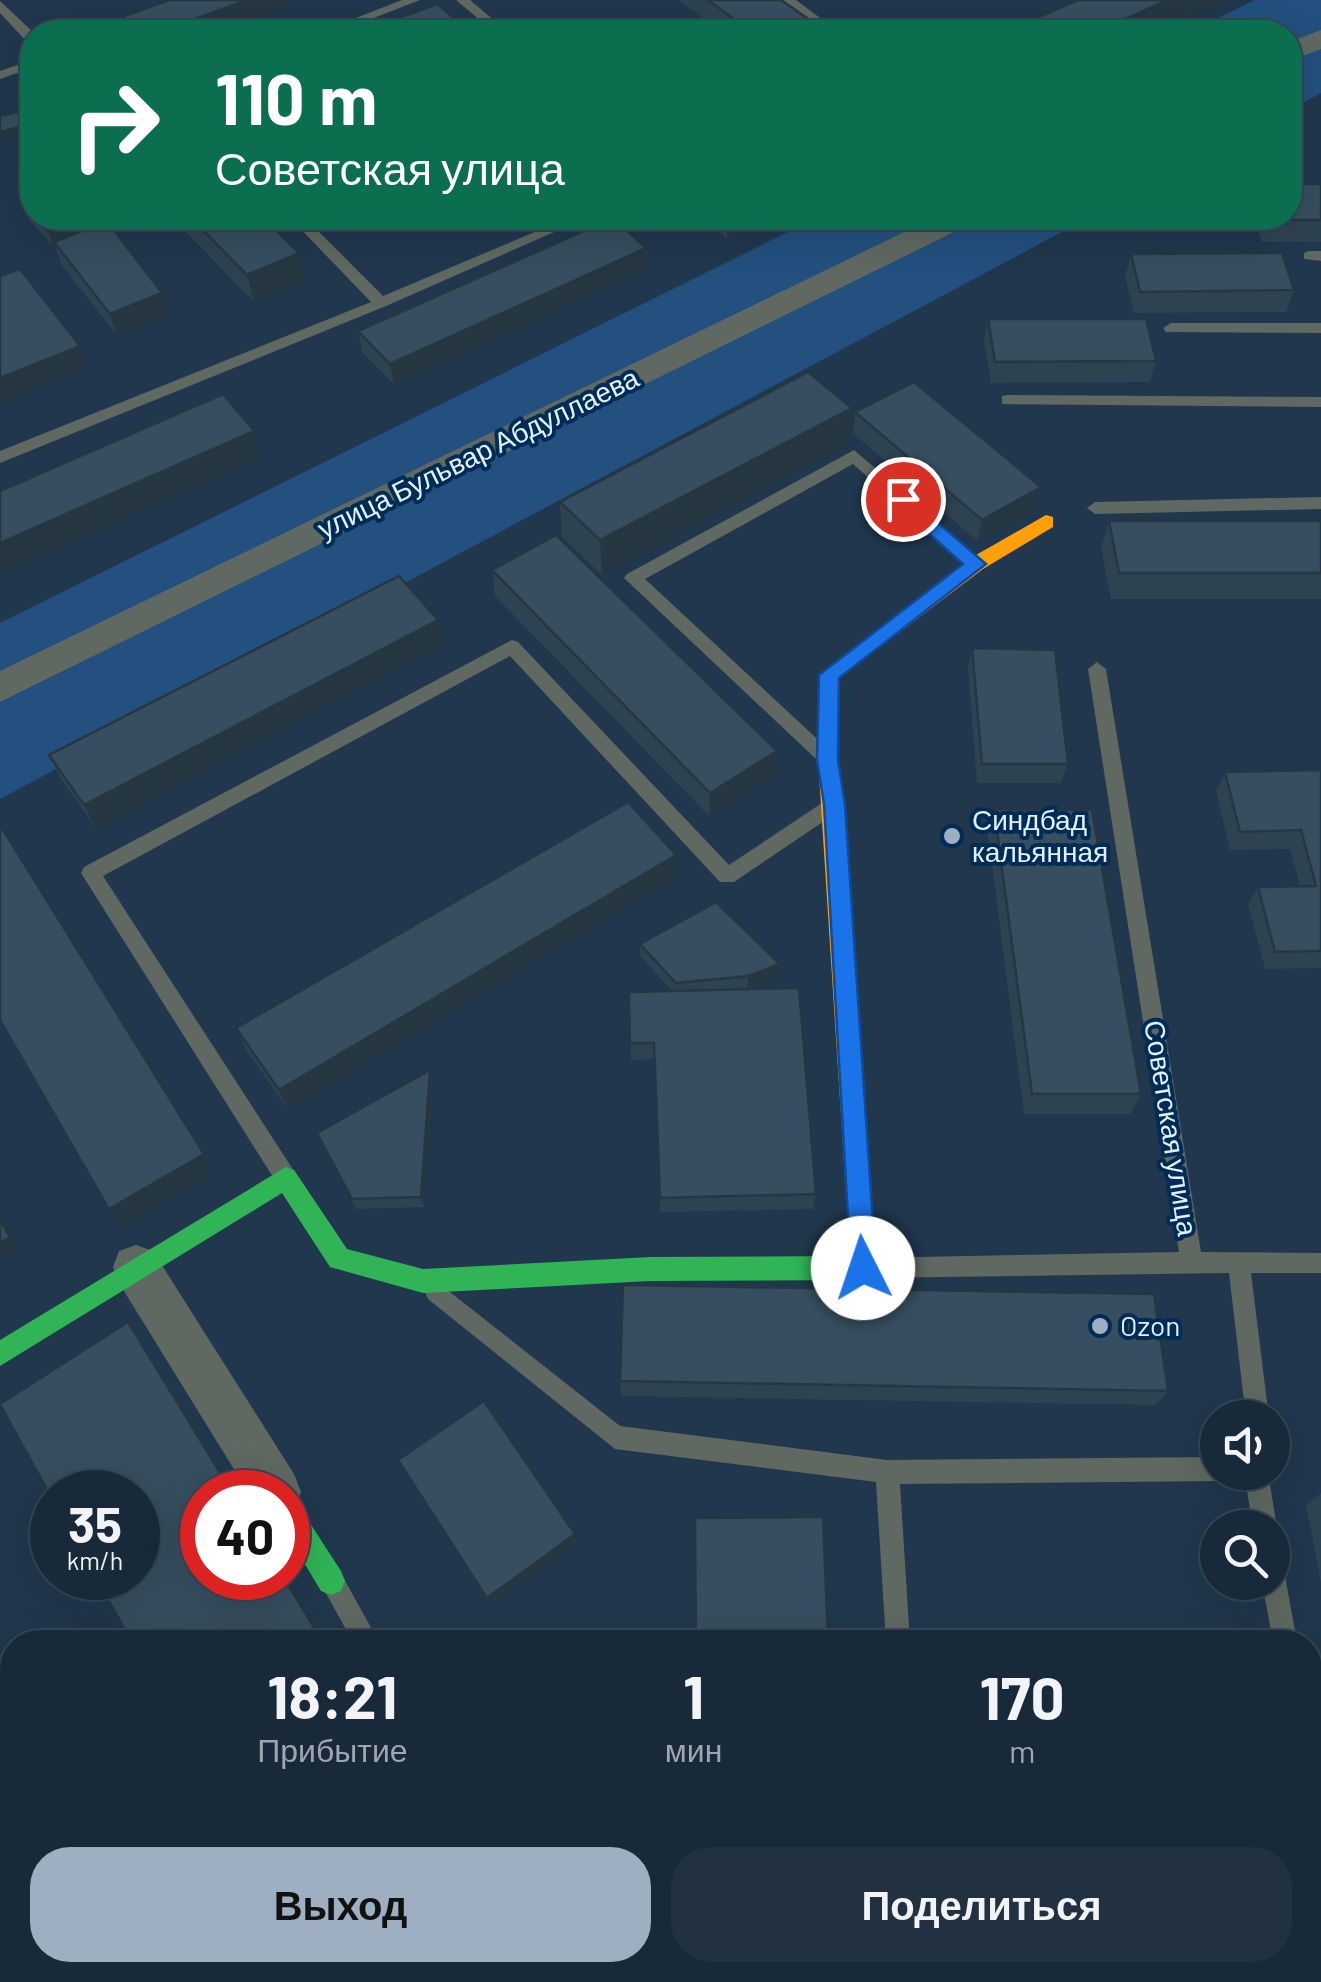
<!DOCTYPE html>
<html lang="ru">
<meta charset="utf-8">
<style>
body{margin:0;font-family:Barlow,sans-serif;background:#213142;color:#f1f3f6;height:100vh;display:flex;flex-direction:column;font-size:38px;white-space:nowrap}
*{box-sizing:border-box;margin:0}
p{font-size:32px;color:#9fa6af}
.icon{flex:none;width:55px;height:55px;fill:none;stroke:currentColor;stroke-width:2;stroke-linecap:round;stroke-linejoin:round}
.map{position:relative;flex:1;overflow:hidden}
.sheet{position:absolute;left:0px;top:1630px;width:1322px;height:352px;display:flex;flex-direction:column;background:#18293a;border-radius:40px 40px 0 0;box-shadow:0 10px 40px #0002,0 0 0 2px #364554}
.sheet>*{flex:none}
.hud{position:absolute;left:20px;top:20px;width:1282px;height:210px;border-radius:40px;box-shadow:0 10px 40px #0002,0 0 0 2px #364554;background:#0b6e4f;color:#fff;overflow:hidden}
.tools{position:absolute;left:1200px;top:1400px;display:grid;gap:20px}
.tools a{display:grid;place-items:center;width:90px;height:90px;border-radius:50%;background:#18293a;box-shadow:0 10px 40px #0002,0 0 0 2px #364554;font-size:50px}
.speed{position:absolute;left:30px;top:1470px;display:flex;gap:20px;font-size:50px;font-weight:700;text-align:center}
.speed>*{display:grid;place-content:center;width:130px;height:130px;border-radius:50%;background:#18293a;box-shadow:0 10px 40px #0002,0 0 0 2px #364554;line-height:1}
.speed small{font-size:25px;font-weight:400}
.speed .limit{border:15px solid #d22;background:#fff;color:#111}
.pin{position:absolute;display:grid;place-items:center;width:85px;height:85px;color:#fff;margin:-42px;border:5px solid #fff;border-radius:50%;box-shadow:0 2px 10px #0007}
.me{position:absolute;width:110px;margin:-55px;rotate:356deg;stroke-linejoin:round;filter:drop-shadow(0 0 8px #0008)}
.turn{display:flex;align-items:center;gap:35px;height:210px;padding:0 30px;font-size:45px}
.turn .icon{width:130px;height:130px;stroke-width:2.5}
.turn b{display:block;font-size:70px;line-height:85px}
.eta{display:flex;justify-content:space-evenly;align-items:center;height:170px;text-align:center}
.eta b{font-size:60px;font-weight:700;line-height:70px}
.cta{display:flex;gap:20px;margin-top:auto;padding:20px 30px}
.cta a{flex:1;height:115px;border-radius:40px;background:#9dafc1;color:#111;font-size:40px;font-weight:700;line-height:115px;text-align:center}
.cta a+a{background:#213142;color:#f1f3f6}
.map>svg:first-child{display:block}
</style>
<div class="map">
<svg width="1321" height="1982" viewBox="0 0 1321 1982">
<rect width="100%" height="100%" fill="#20374d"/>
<g fill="#23507e">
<polygon points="1255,0 1321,0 1321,93 1290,110 1290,32 1189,32"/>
<polygon points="816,218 1088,218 0,799 0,623"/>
</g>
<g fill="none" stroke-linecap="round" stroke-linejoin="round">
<g fill="#5f6861" fill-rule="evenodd">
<polygon points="402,0 420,0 338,32 320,32"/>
<polygon points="456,0 470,0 508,32 494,32"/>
<polygon points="782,0 796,0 839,32 824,32"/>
<polygon points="0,1 33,32 32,43 27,42 0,13"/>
<polygon points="32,60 32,68 0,79 0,71"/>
<polygon points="290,218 305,218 383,296 568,218 586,218 386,306 0,463 0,451 371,302"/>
<polygon points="1309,251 1321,251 1321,261 1304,259 1304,253"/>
<polygon points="1171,323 1321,323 1321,333 1166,332 1163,328"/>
<polygon points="1008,395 1321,397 1321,407 1002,404 1002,396"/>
<polygon points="854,450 982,560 982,568 970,568 853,464 645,579 827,748 830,753 827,758 815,758 624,578 627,574"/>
<polygon points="1321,497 1321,509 1095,514 1087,508 1095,502"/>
<polygon points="512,640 518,642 729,865 822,803 829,801 838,808 836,813 734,882 720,882 510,656 103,876 294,1171 297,1178 294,1185 286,1188 278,1185 81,873 84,867"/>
<polygon points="1097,662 1106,669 1201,1252 1321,1253 1321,1273 1251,1273 1269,1418 1246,1418 1229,1273 865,1278 857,1275 854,1268 857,1261 865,1258 1179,1252 1088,669"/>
<polygon points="436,1281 620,1426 887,1460 1218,1457 1218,1472 1228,1472 1226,1477 1218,1481 900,1484 910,1642 886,1642 876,1482 615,1449 428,1299 425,1292 428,1285"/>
<polygon points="1244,1472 1268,1472 1277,1528 1273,1536 1272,1528 1253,1528"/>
<polygon points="1272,1558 1281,1561 1284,1570 1297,1642 1273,1642 1262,1582 1272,1582"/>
<polygon points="335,1576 344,1579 379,1642 353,1642 323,1588 326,1579"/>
<polygon points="1310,1777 1321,1785 1321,1867 1310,1859"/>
<polygon points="548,1970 579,1970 585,1982 554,1982"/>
<polygon points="905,1970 933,1970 934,1982 906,1982"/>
</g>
<g fill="#5f6861" fill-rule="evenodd">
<polygon points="1321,30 1321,49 1290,61 1290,42"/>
<polygon points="933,218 972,218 968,225 0,702 0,671"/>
<polygon points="136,1245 153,1251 294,1474 301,1492 294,1510 288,1512 288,1492 248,1492 119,1283 113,1267 119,1251"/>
<polygon points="0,1665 12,1671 12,1745 0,1740"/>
<polygon points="105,1970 164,1970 169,1982 110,1982"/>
</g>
<g fill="#30b455" fill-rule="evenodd">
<polygon points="852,1090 860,1093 864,1100 875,1268 872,1276 863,1280 650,1281 423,1293 330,1267 282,1193 0,1366 0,1340 286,1167 294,1170 347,1249 423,1269 650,1257 850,1256 840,1100 844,1093"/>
<polygon points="288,1499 297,1503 341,1571 345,1581 341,1591 331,1595 321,1591 288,1536"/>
</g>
<polygon fill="#ff9f0a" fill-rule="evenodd" points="1046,515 1053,517 1053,527 983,569 839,678 838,759 864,1100 860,1107 852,1110 844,1107 840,1100 818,759 819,675 969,559"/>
</g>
<g fill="#2e4352">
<polygon points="679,0 781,0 827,32 722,32"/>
<polygon points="289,7 222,32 129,32 124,16"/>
<polygon points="390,21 471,32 392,32"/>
<polygon points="1321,184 1321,242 1262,242 1255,218 1290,218"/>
<polygon points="32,203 32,218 94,218 96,225 169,315 117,336 61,264 55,245 53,246 30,221 25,206"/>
<polygon points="172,218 264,218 305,281 254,302"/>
<polygon points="701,218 777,218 727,239"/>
<polygon points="646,248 646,269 394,385 362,352 358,331"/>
<polygon points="1131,254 1294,290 1286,312 1134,313 1125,276"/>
<polygon points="988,319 1156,361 1150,382 991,383 984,341"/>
<polygon points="855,412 1036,508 977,541 853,433"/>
<polygon points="847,444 602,575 562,537 560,502"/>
<polygon points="1109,521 1321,521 1321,599 1111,599 1101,547"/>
<polygon points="492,570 775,776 709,816 495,596"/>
<polygon points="442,645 96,828 61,779 49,755"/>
<polygon points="972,648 1068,764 1061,783 977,783 968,668"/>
<polygon points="1321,770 1321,968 1265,969 1248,904 1258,887 1300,886 1290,849 1230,850 1216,791 1225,772"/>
<polygon points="994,809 1141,1094 1130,1114 1024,1114 988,833"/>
<polygon points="675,878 288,1110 246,1049 236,1028"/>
<polygon points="640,944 780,964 779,976 747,988 728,990 816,1194 813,1209 660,1212 654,1059 631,1060 629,992 672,991 640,956"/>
<polygon points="433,1081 424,1207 356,1209 317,1133"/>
<polygon points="620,1381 1168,1391 1155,1405 621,1396"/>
<polygon points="398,1460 577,1543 491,1606"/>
<polygon points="1321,1493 1321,1583 1306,1505"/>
<polygon points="695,1518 828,1642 695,1642"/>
</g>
<g fill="#263742">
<polygon points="247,0 288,0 289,7 222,32 159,32"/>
<polygon points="1168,0 1222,0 1150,32 1096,32"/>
<polygon points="24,126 27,134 0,141 0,132"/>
<polygon points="82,218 94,218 97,228 53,246 48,231"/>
<polygon points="744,218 777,218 727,239 727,225"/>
<polygon points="646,248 646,269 394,385 390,364"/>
<polygon points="299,253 305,281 254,302 247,275"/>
<polygon points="162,293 169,315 117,336 110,314"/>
<polygon points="80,346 87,367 0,403 0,378"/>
<polygon points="852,408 847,444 602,575 600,540"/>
<polygon points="254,431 261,457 0,574 0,543"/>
<polygon points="1041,487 1036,508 977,541 982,520"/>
<polygon points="438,620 442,645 96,828 84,805"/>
<polygon points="777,751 775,776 709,816 710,793"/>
<polygon points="676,855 675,878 288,1110 279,1090"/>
<polygon points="780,964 779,976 747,988 748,976"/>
<polygon points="430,1070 433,1081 424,1207 421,1197"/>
<polygon points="204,1154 214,1173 122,1227 109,1209"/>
<polygon points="0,1215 18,1247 0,1258"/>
<polygon points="128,1322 140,1338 235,1492 232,1492"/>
<polygon points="575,1534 577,1543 491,1606 487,1598"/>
<polygon points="284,1578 287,1578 327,1642 323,1642"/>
<polygon points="484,1970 489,1970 475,1982 469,1982"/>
</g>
<g fill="#364e5f" stroke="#263742" stroke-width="2.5">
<polygon points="169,0 247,0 159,32 135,32 124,16"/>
<polygon points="708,0 781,0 827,32 751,32"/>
<polygon points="1078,0 1168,0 1096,32 1004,32"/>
<polygon points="437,4 471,32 403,32 390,21"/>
<polygon points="18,112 24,126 0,132 0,116"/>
<polygon points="1290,184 1321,184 1321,220 1269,220 1269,218 1290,218"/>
<polygon points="32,203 32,214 25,206"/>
<polygon points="35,218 82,218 48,231"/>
<polygon points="191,218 264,218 299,253 247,275"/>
<polygon points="613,218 646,248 390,364 358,331"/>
<polygon points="719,218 744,218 727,225"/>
<polygon points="107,221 162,293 110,314 54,242"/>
<polygon points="1282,253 1294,290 1140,292 1131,254"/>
<polygon points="20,269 80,346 0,378 0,276"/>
<polygon points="988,319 1146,319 1156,361 995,362"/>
<polygon points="808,372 852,408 600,540 560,502"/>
<polygon points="914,382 1041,487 982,520 855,412"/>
<polygon points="223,394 254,431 0,543 0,491"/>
<polygon points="1109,521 1321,521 1321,573 1119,573"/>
<polygon points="556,535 777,751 710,793 492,570"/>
<polygon points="399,576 438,620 84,805 49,755"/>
<polygon points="972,648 1055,650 1068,764 982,764"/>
<polygon points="1321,770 1321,951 1275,952 1258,887 1316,886 1301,830 1240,832 1225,772"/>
<polygon points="628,802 676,855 279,1090 236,1028"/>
<polygon points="994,809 1092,810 1141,1094 1032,1094"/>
<polygon points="0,825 204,1154 109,1209 0,1020"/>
<polygon points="716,902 780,964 748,976 676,983 640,944"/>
<polygon points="799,988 816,1194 660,1198 654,1043 630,1043 629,992"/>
<polygon points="430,1070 421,1197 352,1199 317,1133"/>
<polygon points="0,1220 10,1237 0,1243"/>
<polygon points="623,1285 1154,1294 1168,1391 620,1381"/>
<polygon points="128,1322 232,1492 202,1492 202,1578 284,1578 323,1642 132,1642 96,1578 138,1578 138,1492 52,1492 52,1499 0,1404"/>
<polygon points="484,1401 575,1534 487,1598 398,1460"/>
<polygon points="823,1517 828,1642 696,1642 695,1518"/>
<polygon points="314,1970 484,1970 469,1982 320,1982"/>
<polygon points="701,1970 843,1970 844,1982 701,1982"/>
</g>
<polygon fill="#1a73e8" stroke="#114b97" stroke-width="2.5" points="903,493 986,564 839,678 838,760 845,804 876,1268 872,1276 863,1280 854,1276 851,1268 824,804 817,760 819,675 963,564 896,504 894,499"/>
<g fill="#9dafc1" stroke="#002c55" stroke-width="4">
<circle cx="952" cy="836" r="10"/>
<circle cx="1100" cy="1326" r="10"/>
</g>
<g text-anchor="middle" stroke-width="8" stroke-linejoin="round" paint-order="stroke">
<g font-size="28" fill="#e1efff" stroke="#002c55">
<text transform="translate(478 453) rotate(-26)" y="10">улица Бульвар Абдуллаева</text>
<text transform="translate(1171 1128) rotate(81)" y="10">Советская улица</text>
</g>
<g font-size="28" fill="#e1efff" stroke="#002c55" text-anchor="start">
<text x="972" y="830">Синдбад<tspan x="972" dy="32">кальянная</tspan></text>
<text x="1120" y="1336">Ozon</text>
</g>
</g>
</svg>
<div class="tools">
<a><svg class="icon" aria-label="sound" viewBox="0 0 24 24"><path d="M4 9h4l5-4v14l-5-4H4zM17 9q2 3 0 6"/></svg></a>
<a><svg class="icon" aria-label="search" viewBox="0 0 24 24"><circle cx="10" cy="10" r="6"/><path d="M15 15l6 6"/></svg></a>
</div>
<div class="speed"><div>35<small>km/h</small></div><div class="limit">40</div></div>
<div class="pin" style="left:903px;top:499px;background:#d93025"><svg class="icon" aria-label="arrive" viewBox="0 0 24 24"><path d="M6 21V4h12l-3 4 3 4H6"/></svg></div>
<svg class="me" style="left:863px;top:1268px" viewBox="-20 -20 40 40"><circle r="19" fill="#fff"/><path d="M0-13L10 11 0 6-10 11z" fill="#1a73e8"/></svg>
<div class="hud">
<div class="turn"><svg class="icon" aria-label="right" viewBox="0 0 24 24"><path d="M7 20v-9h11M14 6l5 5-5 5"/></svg><div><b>110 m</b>Советская улица</div></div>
</div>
<section class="sheet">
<div class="eta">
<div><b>18:21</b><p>Прибытие</p></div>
<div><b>1</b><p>мин</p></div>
<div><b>170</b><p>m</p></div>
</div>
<div class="cta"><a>Выход</a><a>Поделиться</a></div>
</section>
</div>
